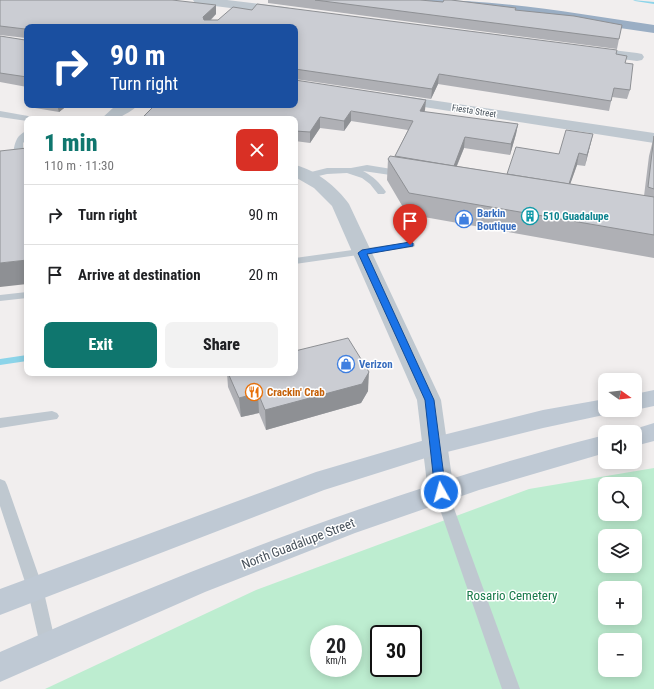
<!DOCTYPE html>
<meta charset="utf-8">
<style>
body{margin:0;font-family:"Roboto Condensed",sans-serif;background:#f2f2f2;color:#202124;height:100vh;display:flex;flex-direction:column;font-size:15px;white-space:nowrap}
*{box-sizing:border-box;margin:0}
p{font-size:13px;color:#757577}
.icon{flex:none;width:22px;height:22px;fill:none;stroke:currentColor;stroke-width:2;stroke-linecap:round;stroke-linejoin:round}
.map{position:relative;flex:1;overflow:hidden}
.details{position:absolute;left:24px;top:116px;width:274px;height:260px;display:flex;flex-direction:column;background:#fff;border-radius:8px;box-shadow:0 2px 10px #0003}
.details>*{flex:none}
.top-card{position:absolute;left:24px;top:24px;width:274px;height:84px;border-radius:8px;box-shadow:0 2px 10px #0003;background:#1a4fa0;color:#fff;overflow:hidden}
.needle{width:26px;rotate:104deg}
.fabs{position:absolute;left:598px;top:373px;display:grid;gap:8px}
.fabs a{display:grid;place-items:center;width:44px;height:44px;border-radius:8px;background:#fff;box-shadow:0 2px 10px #0003;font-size:20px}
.speed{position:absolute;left:310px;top:625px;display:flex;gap:8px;font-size:20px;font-weight:700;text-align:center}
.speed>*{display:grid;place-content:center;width:52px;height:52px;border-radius:50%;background:#fff;box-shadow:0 2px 10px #0003;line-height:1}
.speed small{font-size:10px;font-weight:400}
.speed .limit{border:2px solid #111;border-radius:6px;background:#fff;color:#111}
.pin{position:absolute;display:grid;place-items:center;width:34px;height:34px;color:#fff;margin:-41px -17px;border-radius:50% 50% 50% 0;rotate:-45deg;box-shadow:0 0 4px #0007}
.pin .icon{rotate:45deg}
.me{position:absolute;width:44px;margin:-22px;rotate:353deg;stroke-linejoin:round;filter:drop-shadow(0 0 3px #0008)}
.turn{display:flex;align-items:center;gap:14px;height:84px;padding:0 20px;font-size:18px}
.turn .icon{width:52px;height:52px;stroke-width:2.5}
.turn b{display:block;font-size:28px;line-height:34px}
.round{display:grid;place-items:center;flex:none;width:42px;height:42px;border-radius:8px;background:#f2f2f2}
.headline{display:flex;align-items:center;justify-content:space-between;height:68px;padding:0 20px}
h1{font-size:24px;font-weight:800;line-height:30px;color:#0f766e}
.action{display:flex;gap:8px;margin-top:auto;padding:8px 20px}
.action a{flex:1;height:46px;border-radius:8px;background:#0f766e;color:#fff;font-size:16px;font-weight:800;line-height:46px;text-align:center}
.action a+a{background:#f2f2f2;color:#202124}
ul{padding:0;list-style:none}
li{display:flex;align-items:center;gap:12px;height:60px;padding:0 20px;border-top:1px solid #e0e0e0}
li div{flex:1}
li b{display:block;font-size:15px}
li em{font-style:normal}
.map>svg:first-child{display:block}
</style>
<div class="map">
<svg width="654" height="689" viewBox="0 0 654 689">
<rect width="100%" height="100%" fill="#f1eeee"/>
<path fill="#bdedd0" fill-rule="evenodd" d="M654 468V689H45L256 590 529 489ZM605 484H635V514H605ZM605 536H635V566H605ZM605 588H635V618H605ZM319 634H353V668H319ZM379 634H413V668H379ZM605 640H635V670H605Z"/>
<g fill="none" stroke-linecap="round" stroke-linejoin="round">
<g fill="#8cd4e9" fill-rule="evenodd">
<polygon points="633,0 654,2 654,4 635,1"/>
<polygon points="27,355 27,361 0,365 0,359"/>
</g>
<g fill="#bfc8d0" fill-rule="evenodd">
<polygon points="0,111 28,116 32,119 27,119 27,121 0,117"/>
<path d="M27 131V139L23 143V157L21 159H15L13 157C14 146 15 135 27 131Z"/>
<path d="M367 165 404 171 409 174 404 177 363 171C373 176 380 183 386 192L384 194H378L370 184 362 178 347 173 327 174 306 179 301 176 303 174 327 168H351Z"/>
<polygon points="410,242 414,243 415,245 414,247 295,264 295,258"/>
<polygon points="27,292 27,298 0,301 0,295"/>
<polygon points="52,411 57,413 59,416 57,419 0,428 0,418"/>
<polygon points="0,479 5,481 7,485 43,588 56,645 54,650 48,653 42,650 40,645 27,588 0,506"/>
<polygon points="441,486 446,488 448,492 520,689 502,689 434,492 436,488"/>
</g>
<g fill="#bfc8d0" fill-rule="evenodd">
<polygon points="193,0 227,0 285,7 289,8 291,11 289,14 285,15 199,4 195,3"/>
<polygon points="596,48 637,53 642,54 644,57 642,60 637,61 591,55 589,52 591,49"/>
<polygon points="397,95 654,133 654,143 392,102 390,99 392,96"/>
<path d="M118 105H138C133 111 124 114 118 119H101L114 107Z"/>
<path d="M295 165C316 170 337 187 349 204L441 400 454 492 450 499 441 502 432 499 428 492 417 400 332 206 314 188 295 177Z"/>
</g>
<g fill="#bfc9d4" fill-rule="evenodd">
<polygon points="654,390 654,406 635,410 634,410 635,394"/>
<polygon points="605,399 605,410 615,410 613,413 543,428 435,455 324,490 0,615 0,589 316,472 435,437 543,410"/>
<polygon points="654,423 654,441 635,446 635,432 625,432"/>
<path d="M605 435V453L479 490 355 533 205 592 0 682V652C196 566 397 488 605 435Z"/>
</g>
<path fill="#9aaec4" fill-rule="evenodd" d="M427 0C503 0 579 14 654 25V33L565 20 433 4 429 3Z"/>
</g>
<g fill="#afb0b5">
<polygon points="0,0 216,5 216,14 211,20 616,54 625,63 630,90 627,99 612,97 609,111 438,84 431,99 295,79 295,27 27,27 27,87 0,82 0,36 25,40 26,38 0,35"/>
<polygon points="268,0 420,0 516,8 516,10 619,39 617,49 268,3"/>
<polygon points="28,105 68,105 59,112 29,107"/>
<polygon points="425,110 424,112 518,124 516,134 510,155 464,148 457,166 507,174 559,154 593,134 585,166 577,165 570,184 644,196 649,156 654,136 654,258 407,214 387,180 388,159 395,156 408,130 351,121 344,131 320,128 310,143 295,141 295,119 144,119 144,116"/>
<polygon points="227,373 295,373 368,391 361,403 266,430 259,413 241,417 228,387"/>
</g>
<g fill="#8e9094">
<polygon points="216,5 216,14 204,26 203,17"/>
<polygon points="439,74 438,84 431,99 432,89"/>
<polygon points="426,100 425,110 420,121 420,111"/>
<polygon points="57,105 68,105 59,112"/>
<polygon points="351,111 351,121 344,131 344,121"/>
<polygon points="320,117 320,128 310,143 310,132"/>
<polygon points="518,124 516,134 510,155 511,144"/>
<polygon points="593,134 585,166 587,155"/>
<polygon points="465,137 464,148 452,177 453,167"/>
<polygon points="579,153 577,165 566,196 569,184"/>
<polygon points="27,260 27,284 0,287 0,263"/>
<polygon points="369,372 368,391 361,403 266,430 265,410"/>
<polygon points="258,393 259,413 241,417 239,398"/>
</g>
<g fill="#cbcdd3" stroke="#8e9094">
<polygon points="0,0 172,0 216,5 203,17 204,20 218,20 233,7 252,10 257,4 617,50 616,54 627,56 625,63 633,64 630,90 614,88 611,101 439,74 432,89 295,69 295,27 27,27 27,77 0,73 0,36 25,40 26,39 26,31 25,29 0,26"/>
<polygon points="315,0 420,0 443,2 444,0 451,0 516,8 515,10 574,16 622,25 619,39"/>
<polygon points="295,80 426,100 420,111 518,124 511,144 465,137 454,166 395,156 413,121 351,111 344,121 320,117 310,132 295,131 295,119 163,119 144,116 155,105 295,105"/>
<polygon points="566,130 593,134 587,155 579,153 569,184 507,174 516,147 559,154"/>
<polygon points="654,136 654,189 648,187"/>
<polygon points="27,148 27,260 0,263 0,151"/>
<polygon points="390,156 654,197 654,235 409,193 388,159"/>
<polygon points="348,338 369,372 362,384 265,410 258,393 239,398 228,373 295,373 295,351"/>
</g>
<polygon fill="#1a73e8" stroke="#114b97" points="410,242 413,243 413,246 367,254 434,400 446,492 445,495 441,496 437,495 435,492 425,400 358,253 362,250"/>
<defs>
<g id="building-ring" transform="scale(0.9)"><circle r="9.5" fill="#fff" stroke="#0f9aa8" stroke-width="1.5"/><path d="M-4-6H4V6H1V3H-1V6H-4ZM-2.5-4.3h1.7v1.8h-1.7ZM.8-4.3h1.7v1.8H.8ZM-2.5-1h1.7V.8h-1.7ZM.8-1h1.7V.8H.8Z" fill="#0f9aa8"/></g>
<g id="shop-ring" transform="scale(0.9)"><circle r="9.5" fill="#fff" stroke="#3f7fe0" stroke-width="1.5"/><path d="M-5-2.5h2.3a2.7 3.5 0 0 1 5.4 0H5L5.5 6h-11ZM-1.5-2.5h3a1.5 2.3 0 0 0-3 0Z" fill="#3f7fe0"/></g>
<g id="restaurant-ring" transform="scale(0.9)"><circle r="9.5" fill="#fff" stroke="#e8710a" stroke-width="1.5"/><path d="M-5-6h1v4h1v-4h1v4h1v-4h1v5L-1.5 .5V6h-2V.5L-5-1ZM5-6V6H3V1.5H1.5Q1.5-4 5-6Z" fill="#e8710a"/></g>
</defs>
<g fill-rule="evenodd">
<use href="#building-ring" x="530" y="216"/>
<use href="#shop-ring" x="464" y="219"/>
<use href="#shop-ring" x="346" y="364"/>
<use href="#restaurant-ring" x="254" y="392"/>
</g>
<g text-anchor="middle" stroke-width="3" stroke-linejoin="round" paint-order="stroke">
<g font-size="9" fill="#47515b" stroke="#fff">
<text transform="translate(474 111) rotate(9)" y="3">Fiesta Street</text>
</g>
<g font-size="11" font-weight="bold" fill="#366cbe" stroke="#fff" text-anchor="start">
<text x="477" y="217">Barkin<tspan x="477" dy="13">Boutique</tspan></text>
<text x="359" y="368">Verizon</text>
</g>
<g font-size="11" font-weight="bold" fill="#0d838f" stroke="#fff" text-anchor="start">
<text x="543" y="220">510 Guadalupe</text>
</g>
<g font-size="11" font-weight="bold" fill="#c56008" stroke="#fff" text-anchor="start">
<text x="267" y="396">Crackin' Crab</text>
</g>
<g font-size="13" fill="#47515b" stroke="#fff">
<text transform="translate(298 543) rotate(-21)" y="5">North Guadalupe Street</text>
</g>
<g font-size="13" fill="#1a7a4b" stroke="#fff">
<text x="512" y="600">Rosario Cemetery</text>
</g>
</g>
</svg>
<div class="fabs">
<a><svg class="needle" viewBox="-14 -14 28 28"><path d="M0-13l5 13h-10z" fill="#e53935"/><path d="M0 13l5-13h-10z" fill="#757577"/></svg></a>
<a><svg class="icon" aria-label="sound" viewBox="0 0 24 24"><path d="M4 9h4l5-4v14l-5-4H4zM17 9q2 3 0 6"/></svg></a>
<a><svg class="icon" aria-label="search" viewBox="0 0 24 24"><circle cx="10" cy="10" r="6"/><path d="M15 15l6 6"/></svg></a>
<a><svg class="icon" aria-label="layers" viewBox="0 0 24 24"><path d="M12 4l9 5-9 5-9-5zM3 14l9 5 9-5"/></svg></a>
<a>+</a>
<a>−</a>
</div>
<div class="speed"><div>20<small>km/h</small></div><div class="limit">30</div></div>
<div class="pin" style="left:410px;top:245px;background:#d93025"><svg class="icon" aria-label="arrive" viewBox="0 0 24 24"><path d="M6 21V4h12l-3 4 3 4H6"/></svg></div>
<svg class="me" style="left:441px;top:492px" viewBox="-20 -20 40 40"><circle r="17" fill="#1a73e8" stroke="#fff" stroke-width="3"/><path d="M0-11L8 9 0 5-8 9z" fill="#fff"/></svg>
<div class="top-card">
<div class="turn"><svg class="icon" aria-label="right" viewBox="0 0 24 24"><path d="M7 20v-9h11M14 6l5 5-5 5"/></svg><div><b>90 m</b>Turn right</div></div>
</div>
<section class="details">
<div class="headline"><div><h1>1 min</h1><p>110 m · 11:30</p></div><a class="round" style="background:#d93025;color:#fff"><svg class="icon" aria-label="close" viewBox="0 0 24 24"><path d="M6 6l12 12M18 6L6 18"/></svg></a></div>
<ul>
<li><svg class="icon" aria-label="right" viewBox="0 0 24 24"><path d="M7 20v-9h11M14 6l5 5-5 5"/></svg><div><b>Turn right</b></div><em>90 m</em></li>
<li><svg class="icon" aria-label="arrive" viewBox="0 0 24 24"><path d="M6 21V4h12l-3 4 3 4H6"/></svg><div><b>Arrive at destination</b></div><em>20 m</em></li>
</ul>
<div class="action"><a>Exit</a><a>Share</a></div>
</section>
</div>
